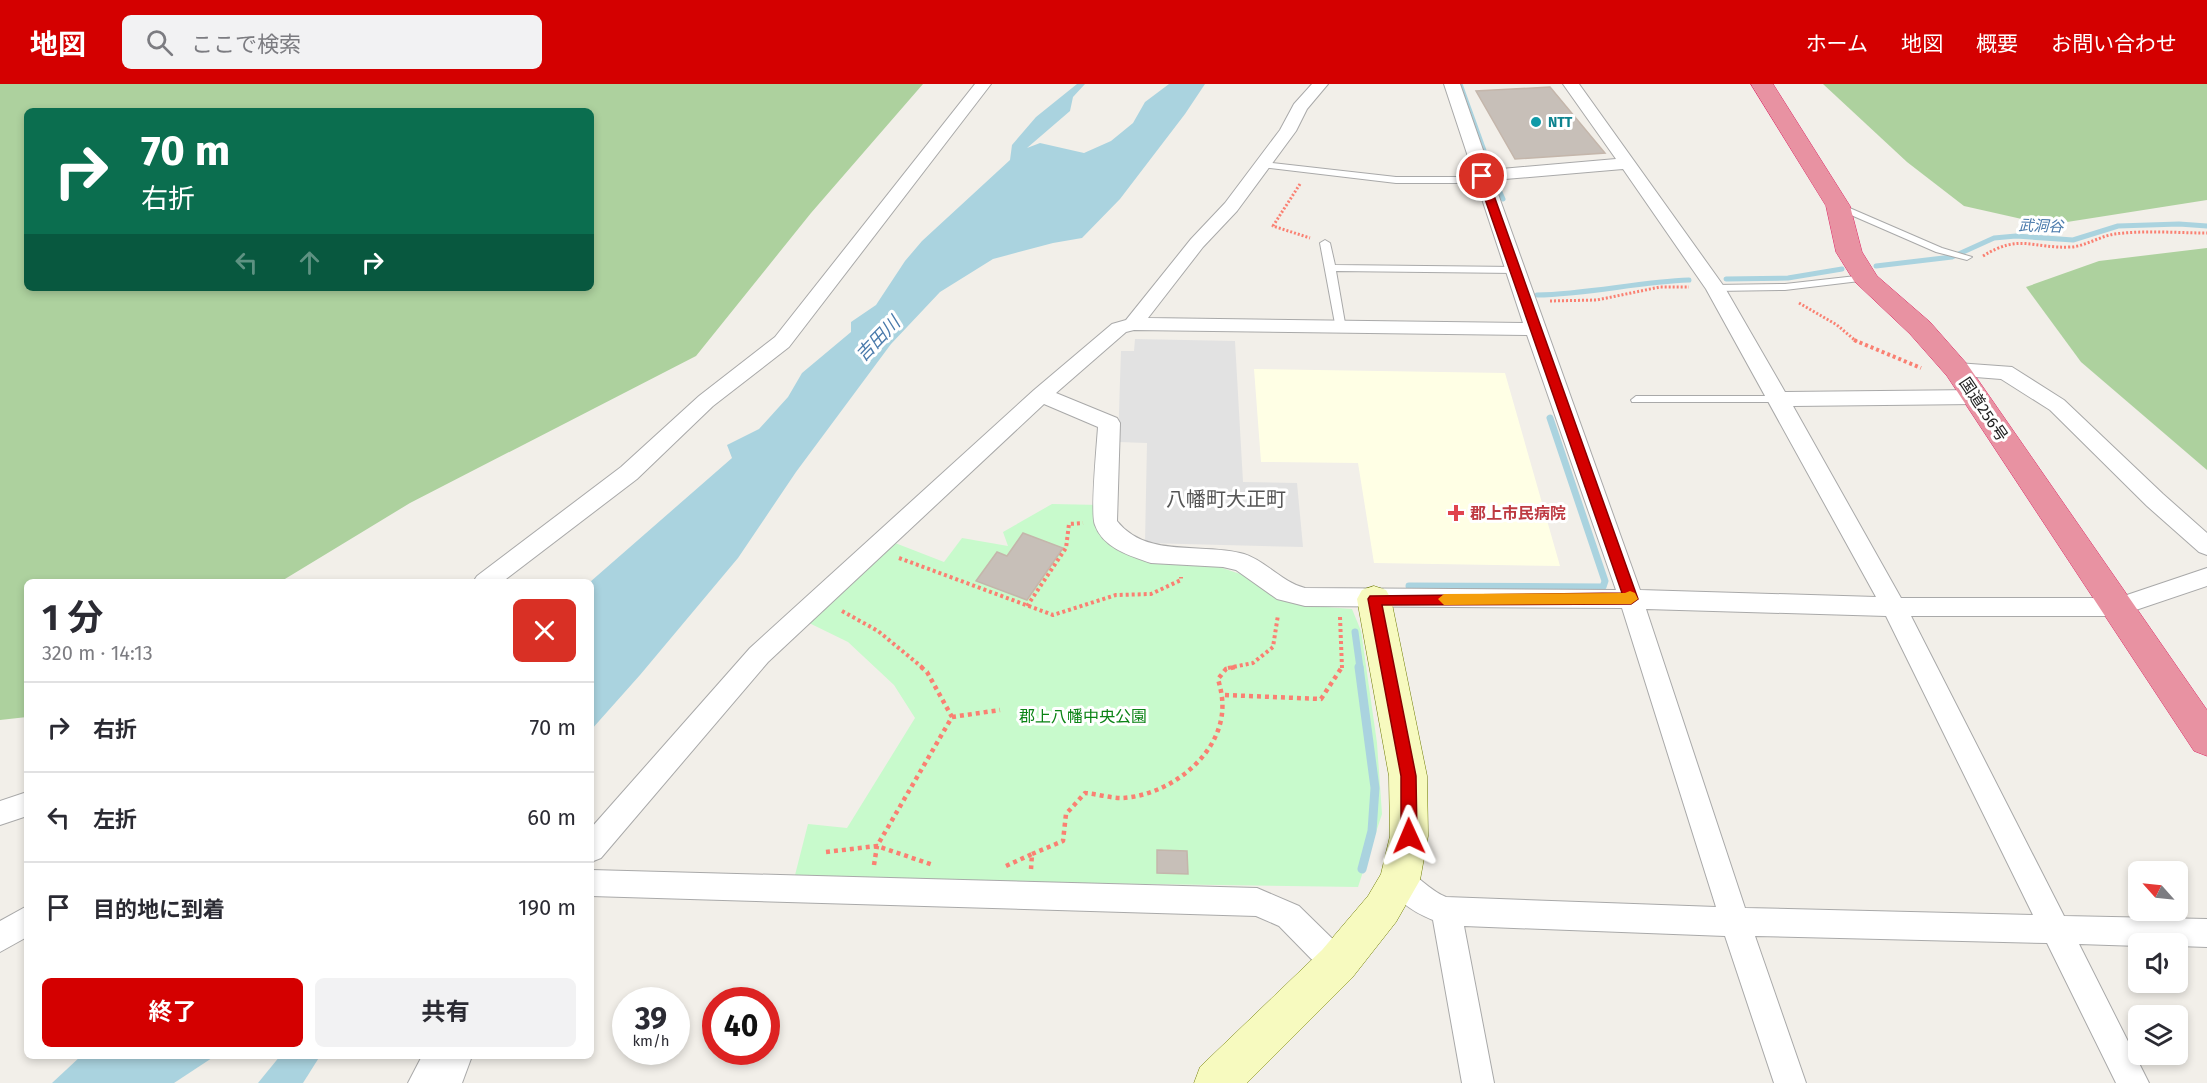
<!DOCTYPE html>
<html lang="ja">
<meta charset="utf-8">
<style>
body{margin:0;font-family:"Fira Sans","Noto Sans JP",sans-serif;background:#f2f2f3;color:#2b2b33;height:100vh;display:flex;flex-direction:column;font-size:22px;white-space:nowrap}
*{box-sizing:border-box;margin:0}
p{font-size:20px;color:#7c7c81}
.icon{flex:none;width:33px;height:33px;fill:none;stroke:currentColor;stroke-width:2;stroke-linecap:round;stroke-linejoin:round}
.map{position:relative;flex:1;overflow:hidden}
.side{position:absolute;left:24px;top:495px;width:570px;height:480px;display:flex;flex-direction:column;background:#fff;border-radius:9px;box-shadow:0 3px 9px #0003}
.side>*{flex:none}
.hud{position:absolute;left:24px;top:24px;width:570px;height:183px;border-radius:9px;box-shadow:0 3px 9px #0003;background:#0b6e4f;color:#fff;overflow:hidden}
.needle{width:39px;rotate:297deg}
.controls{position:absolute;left:2128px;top:777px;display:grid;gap:12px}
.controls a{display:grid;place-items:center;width:60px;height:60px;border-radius:9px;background:#fff;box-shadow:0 3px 9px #0003;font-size:30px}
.speed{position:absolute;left:612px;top:903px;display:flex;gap:12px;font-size:30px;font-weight:700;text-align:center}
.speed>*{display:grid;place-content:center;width:78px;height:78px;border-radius:50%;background:#fff;box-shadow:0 3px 9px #0003;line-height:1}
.speed small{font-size:15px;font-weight:400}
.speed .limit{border:9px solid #d22;background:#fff;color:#111}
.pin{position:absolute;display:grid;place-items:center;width:51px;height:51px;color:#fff;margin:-26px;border:3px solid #fff;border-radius:50%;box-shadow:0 2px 6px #0007}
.me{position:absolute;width:66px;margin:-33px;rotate:359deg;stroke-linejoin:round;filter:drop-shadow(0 0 4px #0008)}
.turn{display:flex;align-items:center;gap:21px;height:126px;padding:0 18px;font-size:27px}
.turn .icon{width:78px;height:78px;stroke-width:2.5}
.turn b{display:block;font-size:42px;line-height:51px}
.lanes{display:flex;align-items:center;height:57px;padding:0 18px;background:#0003;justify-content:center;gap:30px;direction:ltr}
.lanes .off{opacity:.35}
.round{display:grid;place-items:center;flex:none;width:63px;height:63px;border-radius:9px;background:#f2f2f3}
.overview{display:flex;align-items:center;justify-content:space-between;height:102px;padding:0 18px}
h1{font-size:36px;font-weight:700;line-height:45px}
.cta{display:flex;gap:12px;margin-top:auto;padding:12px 18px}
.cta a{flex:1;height:69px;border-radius:9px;background:#d40000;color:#fff;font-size:24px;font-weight:700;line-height:69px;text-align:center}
.cta a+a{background:#f2f2f3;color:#2b2b33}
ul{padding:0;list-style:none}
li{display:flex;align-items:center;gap:18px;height:90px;padding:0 18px;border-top:2px solid #e1e1e2}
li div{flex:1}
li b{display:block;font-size:22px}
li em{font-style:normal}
header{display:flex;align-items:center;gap:36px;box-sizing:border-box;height:84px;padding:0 30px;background:#d40000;color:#fff}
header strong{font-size:28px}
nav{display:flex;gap:33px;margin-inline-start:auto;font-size:21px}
.search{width:420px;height:54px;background:#f2f2f3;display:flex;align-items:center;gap:15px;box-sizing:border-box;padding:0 21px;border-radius:9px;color:#7c7c81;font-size:22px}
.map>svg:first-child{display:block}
</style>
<header>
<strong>地図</strong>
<div class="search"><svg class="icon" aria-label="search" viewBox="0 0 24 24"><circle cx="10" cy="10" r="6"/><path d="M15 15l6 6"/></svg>ここで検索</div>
<nav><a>ホーム</a><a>地図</a><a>概要</a><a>お問い合わせ</a></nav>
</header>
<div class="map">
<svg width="2207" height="999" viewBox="0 0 2207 999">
<rect width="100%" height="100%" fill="#f2efe9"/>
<polygon fill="#ffffe5" points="1254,285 1505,289 1560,482 1374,479 1358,379 1261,378"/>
<g fill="#add19e" fill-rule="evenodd">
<path d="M0 0H923L811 129 696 272 410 419 280 498H27V633L0 636ZM27 27H591V204H27Z"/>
<polygon points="1823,0 2207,0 2207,116 2048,141 1964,122 1907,78"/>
<polygon points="2207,164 2207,386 2081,278 2026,203 2099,177"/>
</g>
<polygon fill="#c8facc" points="1052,420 1101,421 1099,442 1243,491 1301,521 1352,525 1361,547 1377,659 1382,730 1358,803 794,795 808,740 847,744 915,634 894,601 848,558 805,537 890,457 944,478 962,454 1008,462 1003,448"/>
<polygon fill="#e2e2e2" points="1135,255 1235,257 1243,398 1297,399 1303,463 1145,459 1147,359 1118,358 1121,267 1134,267"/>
<g fill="#aad3df">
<polygon points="1077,0 1085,0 1073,13 1070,27 1027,64 1040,59 1084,69 1111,57 1133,39 1145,18 1169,0 1205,0 1185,30 1120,115 1082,154 1053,159 993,175 940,208 891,260 796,388 738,474 640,591 591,646 590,498 732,374 727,361 759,345 788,313 802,289 851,248 851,238 876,221 905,177 922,157 1010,76 1012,61 1036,33"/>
<polygon points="81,972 215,972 174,999 52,999"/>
<polygon points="280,972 320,972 303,999 258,999"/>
</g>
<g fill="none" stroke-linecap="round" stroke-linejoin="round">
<g stroke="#aad3df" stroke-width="5">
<polyline points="1460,0 1490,83"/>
<polyline points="1495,97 1503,115"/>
<polyline points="1876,182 1952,173 1994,154 2016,152 2073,156 2118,142 2179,140 2207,142"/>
<polyline points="1726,195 1788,194 1842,185"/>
<path d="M1537 211C1588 210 1638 198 1689 196"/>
</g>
<g stroke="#aad3df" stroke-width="7">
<polyline points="1409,502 1603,503 1605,497 1550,334"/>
<polyline points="1355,548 1360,584"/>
</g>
<polyline stroke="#aad3df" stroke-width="9" points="1359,583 1375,704 1372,747 1362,785"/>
</g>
<g fill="#c7bfb8" stroke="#c4b6ab" stroke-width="1.5">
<polygon points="1550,3 1605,69 1515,75 1476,7"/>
<polygon points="1023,449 1063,464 1027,516 976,497 997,468 1007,472"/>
<polygon points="1157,766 1187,767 1188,790 1157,789"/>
</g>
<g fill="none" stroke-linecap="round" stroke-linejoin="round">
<g stroke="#a9a9a9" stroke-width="2">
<g id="lane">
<polygon points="1264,78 1396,93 1484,93 1488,96 1484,99 1396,99 1261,83 1261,79"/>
<polygon points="1838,119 1942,164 1972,173 1967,176 1936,168 1835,124 1834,122"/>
<polygon points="1325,156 1330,159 1335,181 1515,183 1520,186 1515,189 1336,187 1346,245 1341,248 1336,245 1320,159"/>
<polygon points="1865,191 1870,194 1868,196 1785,206 1715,207 1710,204 1715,201 1785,200"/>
<polygon points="1636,312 1779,312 1784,315 1779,318 1632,318 1631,316"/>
</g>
</g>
<g stroke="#a9a9a9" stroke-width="2">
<g id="street">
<polygon points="975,0 991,0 789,263 713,322 637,395 502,498 473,498 477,492 621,383 699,312 775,253"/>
<path d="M1312 0H1328L1307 25 1296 47 1237 127 1203 163 1148 234 1523 239 1444 0H1460L1490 86 1616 75 1563 0H1579L1725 204 1785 308 1976 306 1983 308 1986 313 1983 318 1976 320 1793 322 1901 514H2118L2207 484V502L2118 532H1911L2064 832 2207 835V863L2178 862V860H2139V862L2079 860 2149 999H2116L2047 859 1755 852 1806 999H1774L1725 852 1464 842 1494 999H1462L1433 836C1413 828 1394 816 1386 796L1390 787 1400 783C1418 790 1428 806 1446 813L1716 823 1622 524 1305 522 1277 515 1236 486 1223 483 1151 479C1130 472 1103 464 1095 441 1090 430 1097 360 1098 343L1044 320 768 578 601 774 591 778V744L750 564 1034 306 1112 240 1126 236 1191 155 1225 119 1280 46 1294 20ZM1623 85 1706 205 1876 513 1640 506 1493 96ZM1134 246 1527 251 1616 506 1305 504C1282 498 1266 477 1244 470 1202 458 1147 475 1117 437L1120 339 1117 334 1056 309 1126 248ZM1646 525 1886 532 2033 831 1745 824Z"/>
<polygon points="1957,279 2012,283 2064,316 2163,410 2207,449 2207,471 2199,468 2147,422 2050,326 2001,295 1950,291 1947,286 1950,281"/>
<polygon points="27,708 27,732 0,741 0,717"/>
<polygon points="591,786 1257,804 1299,822 1348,870 1352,880 1348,890 1337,895 1326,890 1279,842 1256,832 591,812"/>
<polygon points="27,822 27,853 0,868 0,837"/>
<polygon points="422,972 472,972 462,999 408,999"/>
</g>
</g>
<g stroke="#707d05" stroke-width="1">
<polygon id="secondary" points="1374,502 1386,506 1391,515 1427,692 1428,752 1420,796 1396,838 1352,894 1247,999 1194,999 1200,983 1322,866 1368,812 1381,790 1390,752 1389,692 1357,515 1362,506"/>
</g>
<g stroke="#dc2a67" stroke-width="1">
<polygon id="highway" points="1751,0 1773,0 1850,122 1862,168 1877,192 1930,238 1967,280 2207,626 2207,672 2194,667 1947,292 1910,250 1854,197 1836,168 1826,122"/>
</g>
<g stroke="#fa8072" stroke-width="3" stroke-dasharray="2 2" stroke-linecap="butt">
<polyline points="1300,100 1273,142 1310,154"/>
<path d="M1983 172C2020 149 2033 165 2071 163 2086 162 2100 152 2115 150 2145 146 2177 149 2207 149"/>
<polyline points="1550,217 1597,216 1660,203 1689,203"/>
<polyline points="1799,219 1837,241 1857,258"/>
</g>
<g stroke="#fa8072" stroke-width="4" stroke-dasharray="3 3" stroke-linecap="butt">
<polyline points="1854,256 1921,284"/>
<polyline points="899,474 1053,531 1116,511 1151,510 1181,496 1181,493"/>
<polyline points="1027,522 1066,464 1069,440 1083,439"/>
<polyline points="842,527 878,547 923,584"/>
<polyline points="1340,533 1342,584"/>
<polyline points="1228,584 1253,579 1273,563 1278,531"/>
</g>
<g stroke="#fa8072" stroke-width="4.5" stroke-dasharray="4 4" stroke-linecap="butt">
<polyline points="1225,611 1321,615 1342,583"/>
<polyline points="952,633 1000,626"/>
<polyline points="826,768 877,762 933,781"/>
<path d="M1032 770 1063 757 1066 730 1085 709C1097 710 1110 714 1122 714 1164 712 1212 679 1221 636 1224 621 1222 609 1218 595L1226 585 1235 583"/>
<polyline points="874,781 877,762 952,633 927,588 921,583"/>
<polyline points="1006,782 1032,770 1031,785"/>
</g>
<use href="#lane" fill="#fff" fill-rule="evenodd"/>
<use href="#street" fill="#fff" fill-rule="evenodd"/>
<use href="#secondary" fill="#f7fabf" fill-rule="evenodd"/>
<use href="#highway" fill="#e892a2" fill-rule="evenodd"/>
</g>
<polygon fill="#d40000" stroke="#8a0000" stroke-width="1.5" points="1482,89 1487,92 1638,515 1631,520 1382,521 1416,692 1417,752 1415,757 1409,759 1404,757 1401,752 1401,692 1368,515 1370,512 1622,509 1477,92"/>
<polygon fill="#f59e0b" points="1630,507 1635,509 1638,515 1631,520 1444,521 1438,515 1444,510 1625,509"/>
<circle fill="#0f9aa8" stroke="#fff" stroke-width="2" cx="1536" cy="38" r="6"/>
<path fill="#e0444e" stroke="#fff" stroke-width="2" d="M1453 420h6v6h6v6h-6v6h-6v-6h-6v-6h6z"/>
<g text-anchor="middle" stroke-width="6" stroke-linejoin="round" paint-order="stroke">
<g font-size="14" font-weight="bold" fill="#0d838f" stroke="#fff" text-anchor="start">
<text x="1548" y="43">NTT</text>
</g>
<g font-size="15" font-style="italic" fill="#4a7aab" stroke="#fff">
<text transform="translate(2041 142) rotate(2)" y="5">武洞谷</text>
</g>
<g font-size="16" fill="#222" stroke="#fff">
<text transform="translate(1984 325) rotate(56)" y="6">国道256号</text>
</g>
<g font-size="16" font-weight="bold" fill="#be3a42" stroke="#fff" text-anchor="start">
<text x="1470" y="435">郡上市民病院</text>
</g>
<g font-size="16" fill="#0c8416" stroke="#fff">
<text x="1083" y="638">郡上八幡中央公園</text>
</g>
<g font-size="18" font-style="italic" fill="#4a7aab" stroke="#fff">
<text transform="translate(878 255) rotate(-46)" y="6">吉田川</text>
</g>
<g font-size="20" fill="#555" stroke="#fff">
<text x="1226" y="422">八幡町大正町</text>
</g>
</g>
</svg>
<div class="controls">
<a><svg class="needle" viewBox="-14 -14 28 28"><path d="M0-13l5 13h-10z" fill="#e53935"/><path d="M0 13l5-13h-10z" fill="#7c7c81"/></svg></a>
<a><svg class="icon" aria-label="sound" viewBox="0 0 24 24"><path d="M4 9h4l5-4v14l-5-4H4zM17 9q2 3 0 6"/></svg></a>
<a><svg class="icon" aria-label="layers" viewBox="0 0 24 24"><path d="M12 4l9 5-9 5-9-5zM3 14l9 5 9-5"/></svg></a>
</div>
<div class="speed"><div>39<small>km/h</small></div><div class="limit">40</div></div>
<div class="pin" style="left:1482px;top:92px;background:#d93025"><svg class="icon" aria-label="arrive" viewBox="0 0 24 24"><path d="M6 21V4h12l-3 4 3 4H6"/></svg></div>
<svg class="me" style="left:1409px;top:752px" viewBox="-20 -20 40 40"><path d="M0-17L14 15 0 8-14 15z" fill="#d40000" stroke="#fff" stroke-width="4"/></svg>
<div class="hud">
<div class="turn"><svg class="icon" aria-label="right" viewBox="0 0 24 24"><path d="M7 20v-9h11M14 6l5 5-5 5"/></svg><div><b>70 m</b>右折</div></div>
<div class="lanes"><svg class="icon off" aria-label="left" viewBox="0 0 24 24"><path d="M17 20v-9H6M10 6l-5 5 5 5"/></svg><svg class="icon off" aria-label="ahead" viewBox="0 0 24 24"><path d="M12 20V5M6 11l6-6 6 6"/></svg><svg class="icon" aria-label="right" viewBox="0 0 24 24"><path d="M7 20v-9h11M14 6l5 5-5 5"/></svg></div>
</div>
<section class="side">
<div class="overview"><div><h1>1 分</h1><p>320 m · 14:13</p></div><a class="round" style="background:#d93025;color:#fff"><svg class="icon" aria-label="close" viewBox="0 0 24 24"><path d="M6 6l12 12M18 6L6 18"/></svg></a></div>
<ul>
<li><svg class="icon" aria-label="right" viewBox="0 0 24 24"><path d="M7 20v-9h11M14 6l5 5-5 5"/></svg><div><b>右折</b></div><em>70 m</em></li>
<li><svg class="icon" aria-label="left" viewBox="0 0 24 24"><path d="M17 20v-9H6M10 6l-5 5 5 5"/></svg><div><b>左折</b></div><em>60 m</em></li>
<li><svg class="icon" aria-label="arrive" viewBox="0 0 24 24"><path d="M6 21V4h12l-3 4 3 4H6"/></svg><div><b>目的地に到着</b></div><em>190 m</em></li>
</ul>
<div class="cta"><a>終了</a><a>共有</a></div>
</section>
</div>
